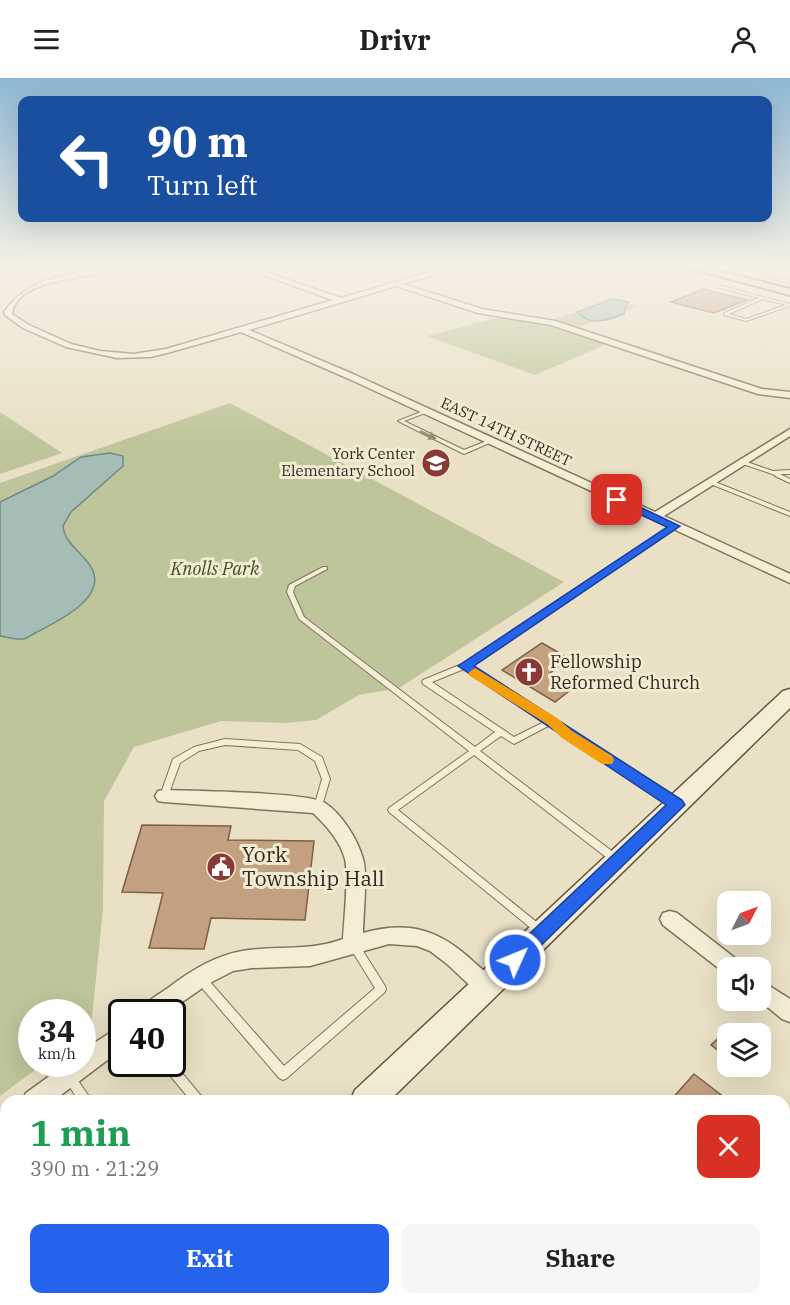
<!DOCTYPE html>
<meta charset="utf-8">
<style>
body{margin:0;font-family:"IBM Plex Serif",serif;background:#f6f6f6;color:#202124;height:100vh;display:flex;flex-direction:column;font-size:22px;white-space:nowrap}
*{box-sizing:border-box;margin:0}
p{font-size:20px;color:#757577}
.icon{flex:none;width:33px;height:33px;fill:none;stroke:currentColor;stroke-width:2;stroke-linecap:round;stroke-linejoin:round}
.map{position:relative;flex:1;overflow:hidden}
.sheet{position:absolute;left:0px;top:1017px;width:790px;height:210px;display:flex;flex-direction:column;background:#fff;border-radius:18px 18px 0 0;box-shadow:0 6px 24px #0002}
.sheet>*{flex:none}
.banner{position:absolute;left:18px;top:18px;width:754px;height:126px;border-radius:12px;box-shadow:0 6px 24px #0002;background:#1a4fa0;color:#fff;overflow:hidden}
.needle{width:39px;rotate:48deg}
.tools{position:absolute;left:717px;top:813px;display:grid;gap:12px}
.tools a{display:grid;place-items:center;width:54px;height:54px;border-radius:12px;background:#fff;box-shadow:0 6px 24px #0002;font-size:30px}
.speed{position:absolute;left:18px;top:921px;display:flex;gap:12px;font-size:30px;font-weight:700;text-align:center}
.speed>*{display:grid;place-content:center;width:78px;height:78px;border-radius:50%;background:#fff;box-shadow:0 6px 24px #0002;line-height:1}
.speed small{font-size:15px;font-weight:400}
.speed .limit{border:3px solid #111;border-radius:9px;background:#fff;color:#111}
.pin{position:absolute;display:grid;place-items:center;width:51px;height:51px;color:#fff;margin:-26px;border-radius:12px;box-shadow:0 3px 9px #0006}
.me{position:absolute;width:66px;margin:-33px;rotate:46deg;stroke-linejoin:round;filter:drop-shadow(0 0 4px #0008)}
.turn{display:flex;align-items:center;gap:21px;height:126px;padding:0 30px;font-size:27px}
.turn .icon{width:78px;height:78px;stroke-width:2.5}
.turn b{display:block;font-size:42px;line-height:51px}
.round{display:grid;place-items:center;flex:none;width:63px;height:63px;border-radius:12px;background:#f6f6f6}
.head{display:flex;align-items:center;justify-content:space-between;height:102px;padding:0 30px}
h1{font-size:36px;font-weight:800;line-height:45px;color:#1e9e55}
.button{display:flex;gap:12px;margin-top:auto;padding:12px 30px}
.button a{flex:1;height:69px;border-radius:12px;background:#2563eb;color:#fff;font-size:24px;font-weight:800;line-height:69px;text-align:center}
.button a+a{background:#f6f6f6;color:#202124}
header{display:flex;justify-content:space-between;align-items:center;height:78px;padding:0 30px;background:#fff;font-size:27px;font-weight:800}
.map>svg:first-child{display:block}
</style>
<header><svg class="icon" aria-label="menu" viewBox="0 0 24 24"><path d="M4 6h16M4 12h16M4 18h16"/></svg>Drivr<svg class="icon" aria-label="person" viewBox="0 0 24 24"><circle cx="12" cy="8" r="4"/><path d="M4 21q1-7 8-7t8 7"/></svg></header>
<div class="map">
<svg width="790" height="1227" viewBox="0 0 790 1227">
<rect width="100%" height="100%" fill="#e9e0c5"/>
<g fill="#bec59a">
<polygon points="615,221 638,228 578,249 554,241"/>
<polygon points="499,239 547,248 607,266 535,297 427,258"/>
<polygon points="230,325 564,504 399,610 359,617 316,642 287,645 221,643 134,669 104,723 103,831 91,950 83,957 82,934 32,934 32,986 43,986 0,1018 0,405"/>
<polygon points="0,334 62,375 0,396"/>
</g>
<g fill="#a6bdb7" stroke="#6e8a85" stroke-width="1.5">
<path d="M612 221 628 224 624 236C609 242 590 249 577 234Z"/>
<path d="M110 375 123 378V388L71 434 63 448C65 468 86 476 93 493 105 522 54 545 35 555 31 557 27 561 23 561 16 562 7 559 0 558V424L53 398 81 379Z"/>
</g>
<g fill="#c3a07f" stroke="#7e6046" stroke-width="1.5">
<polygon points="703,211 747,222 714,235 671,224"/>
<polygon points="542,565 570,581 550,595 574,609 555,624 502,592"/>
<polygon points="142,747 231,748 228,762 314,763 305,842 211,840 204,871 149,870 163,815 122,814"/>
<polygon points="728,951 728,980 711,967"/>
<polygon points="694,996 729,1023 670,1023"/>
</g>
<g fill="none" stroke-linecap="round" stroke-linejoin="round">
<g stroke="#82735d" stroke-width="2">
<g id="lane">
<polygon points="564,190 577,192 601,190 577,194"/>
<polygon points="761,196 790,203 790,205 760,198"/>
<path d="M721 208 790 226V228L746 243 724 237V235L759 220 720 210ZM763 221 786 227 746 241 729 236Z"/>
<polygon points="426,332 428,332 428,334 404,343 464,372 489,362 494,363 464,376 398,343"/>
<polygon points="740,383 744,383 773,393 790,392 790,396 780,396 790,401 790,405 775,398 775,397 740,385"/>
<polygon points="710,402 790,434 790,438 708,405 707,404"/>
<path d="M675 447 678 449 677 450 470 588 551 641H555L556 644 677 723 678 725 677 727 674 728 671 727 550 647 514 666 501 658 480 673 617 777 619 780 617 783 614 784 611 783 474 677 398 732 544 850 546 853 544 856 541 857 538 856 389 734 388 732 389 730 469 673 299 541 287 514 289 507 323 489H327V491L295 508 293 514 304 539 475 669 495 654 423 606 422 604 423 602 462 586ZM464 591 544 644 514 659 432 604Z"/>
<polygon points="225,661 300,666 322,679 330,701 321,731 318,732 315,731 314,729 322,701 315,683 298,672 225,667 199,673 180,685 168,718 167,720 161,720 160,718 173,681 194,669"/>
<polygon points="354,864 358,865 385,908 386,911 385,914 287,1000 283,1002 279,1000 196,903 195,900 196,897 200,895 204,897 284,988 375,910 349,868 350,865"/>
<polygon points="172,983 202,1019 204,1023 191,1023 164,990 163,986 172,986"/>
<polygon points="69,993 73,995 92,1023 79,1023 63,999 65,995"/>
<polygon points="350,1221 366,1221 369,1227 353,1227"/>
</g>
</g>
<g stroke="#82735d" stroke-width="3">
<g id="street">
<path d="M100 190H114C89 203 18 198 12 236L29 247 71 266 100 273 133 276 166 271 333 222 244 190H254L341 220 443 190H454L403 206 482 231 555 243 762 311 790 314V320L758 316 551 247 478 235 396 208 249 252 353 296 655 434 790 351V358L664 438 790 496V505L347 300 241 254 167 275 150 279 117 280 66 269 23 250 5 237 4 234C27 201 63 197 100 190Z"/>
<path d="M164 712C191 713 308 714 325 725 342 736 358 762 363 781 368 797 363 837 363 855 410 842 440 852 475 885 483 892 492 899 496 909L493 916 486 919 479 916 447 886 430 873 417 868 389 866 310 888 252 890 233 893 208 906 168 934H142C145 923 158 917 168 910 190 893 214 878 242 873 278 867 307 874 343 861 344 844 349 796 345 781 340 763 327 748 313 735L164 724 158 723 155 718 158 713Z"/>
<polygon points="670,833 677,835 740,884 743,890 728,890 728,897 726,896 663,847 660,841 663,835"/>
<polygon points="760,902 790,921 790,944 782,941 759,922 760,922"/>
<polygon points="122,947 122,971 53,1023 22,1023 26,1015 66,986 82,986 82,973"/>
<polygon points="6,1032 6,1057 0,1060 0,1035"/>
</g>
</g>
<g stroke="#635440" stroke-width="3">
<g id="secondary">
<polygon points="790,611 790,630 389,1023 350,1023 355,1012 783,613"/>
<polygon points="135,1221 177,1221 174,1227 133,1227"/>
</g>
</g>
<g stroke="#504131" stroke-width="4">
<polygon id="primary" points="689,190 707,190 790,211 790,217"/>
</g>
<use href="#lane" fill="#f5eed7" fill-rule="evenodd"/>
<use href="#street" fill="#f5eed7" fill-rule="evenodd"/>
<use href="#secondary" fill="#f5eed7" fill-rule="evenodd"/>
<use href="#primary" fill="#e8d6a1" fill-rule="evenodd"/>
</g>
<defs><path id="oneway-solid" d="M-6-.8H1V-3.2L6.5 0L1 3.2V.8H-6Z" transform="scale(1.5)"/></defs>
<use fill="#948c7b" href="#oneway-solid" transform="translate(428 357) rotate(25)"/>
<linearGradient id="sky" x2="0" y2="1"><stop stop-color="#8db8d4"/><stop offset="0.52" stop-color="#f5f1e5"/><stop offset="1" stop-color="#f5f1e5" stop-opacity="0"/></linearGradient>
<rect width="790" height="362" fill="url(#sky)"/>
<polygon fill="#2563eb" stroke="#184099" stroke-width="1.5" points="614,420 621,420 680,448 474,588 682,722 685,727 521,887 515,890 508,887 506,882 508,876 666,727 458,588 667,449 614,424"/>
<polygon fill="#f59e0b" points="475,590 557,640 572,653 612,678 614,682 612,686 602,686 562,660 547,646 470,598 468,595"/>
<defs>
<g id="school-disc" transform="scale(1.5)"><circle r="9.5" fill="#8a3934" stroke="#f1ebd4"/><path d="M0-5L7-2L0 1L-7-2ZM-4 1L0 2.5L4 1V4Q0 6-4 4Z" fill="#fff"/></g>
<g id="church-disc" transform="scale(1.5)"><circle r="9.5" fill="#8a3934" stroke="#f1ebd4"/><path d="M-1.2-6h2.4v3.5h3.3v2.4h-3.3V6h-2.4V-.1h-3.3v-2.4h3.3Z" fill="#fff"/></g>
<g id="civic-disc" transform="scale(1.5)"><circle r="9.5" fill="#8a3934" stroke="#f1ebd4"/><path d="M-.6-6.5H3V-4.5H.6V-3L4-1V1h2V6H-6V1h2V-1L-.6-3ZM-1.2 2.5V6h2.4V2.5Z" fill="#fff"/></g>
</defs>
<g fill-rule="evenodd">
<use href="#school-disc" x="436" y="385"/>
<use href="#church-disc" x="529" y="594"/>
<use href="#civic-disc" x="221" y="789"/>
</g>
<g text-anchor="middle" stroke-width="6" stroke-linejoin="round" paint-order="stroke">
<g font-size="15" fill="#332a1f" stroke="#f1ebd4">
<text transform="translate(506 354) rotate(25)" y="5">EAST 14TH STREET</text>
</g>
<g font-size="15" fill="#332a1f" stroke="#f1ebd4" text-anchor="end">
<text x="415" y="381">York Center<tspan x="415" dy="17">Elementary School</tspan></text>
</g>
<g font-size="18" font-style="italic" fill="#424d28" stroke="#f1ebd4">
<text x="215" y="497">Knolls Park</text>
</g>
<g font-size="18" fill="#332a1f" stroke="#f1ebd4" text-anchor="start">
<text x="550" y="590">Fellowship<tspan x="550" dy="21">Reformed Church</tspan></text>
</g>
<g font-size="21" fill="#332a1f" stroke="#f1ebd4" text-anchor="start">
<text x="242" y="784">York<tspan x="242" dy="24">Township Hall</tspan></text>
</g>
</g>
</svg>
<div class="tools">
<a><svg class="needle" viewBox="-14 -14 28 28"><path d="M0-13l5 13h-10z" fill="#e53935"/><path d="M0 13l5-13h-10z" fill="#757577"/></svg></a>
<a><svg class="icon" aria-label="sound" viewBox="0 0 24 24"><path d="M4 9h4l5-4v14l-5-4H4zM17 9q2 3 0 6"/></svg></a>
<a><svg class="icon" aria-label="layers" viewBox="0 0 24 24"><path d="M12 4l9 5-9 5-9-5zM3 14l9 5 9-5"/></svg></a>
</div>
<div class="speed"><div>34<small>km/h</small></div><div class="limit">40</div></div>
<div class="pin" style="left:617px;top:422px;background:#d93025"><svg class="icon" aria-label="arrive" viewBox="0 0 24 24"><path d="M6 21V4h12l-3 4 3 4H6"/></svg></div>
<svg class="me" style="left:515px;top:882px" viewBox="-20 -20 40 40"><circle r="17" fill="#2563eb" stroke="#fff" stroke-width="3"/><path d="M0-11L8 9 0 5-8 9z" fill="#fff"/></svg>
<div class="banner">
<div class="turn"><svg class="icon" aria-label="left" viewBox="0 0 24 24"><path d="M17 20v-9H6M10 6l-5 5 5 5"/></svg><div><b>90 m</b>Turn left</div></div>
</div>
<section class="sheet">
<div class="head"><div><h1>1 min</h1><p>390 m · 21:29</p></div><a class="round" style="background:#d93025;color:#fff"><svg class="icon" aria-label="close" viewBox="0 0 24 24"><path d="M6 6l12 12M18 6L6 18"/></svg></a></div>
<div class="button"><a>Exit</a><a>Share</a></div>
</section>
</div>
